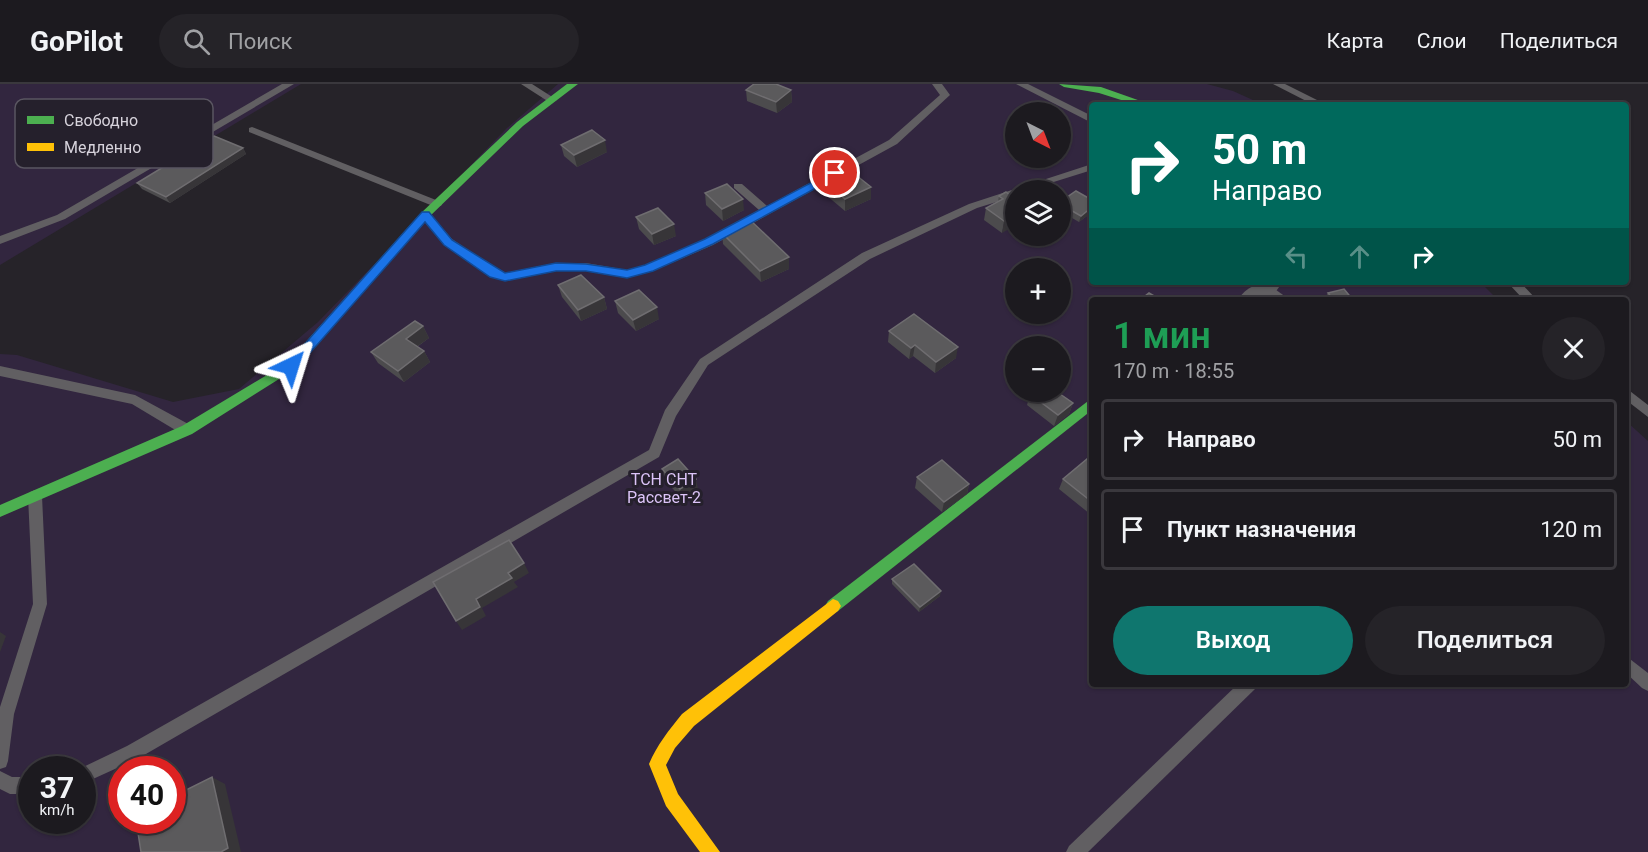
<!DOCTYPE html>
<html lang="ru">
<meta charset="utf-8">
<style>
body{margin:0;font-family:Roboto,sans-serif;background:#252328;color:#f1f3f6;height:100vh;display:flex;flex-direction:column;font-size:22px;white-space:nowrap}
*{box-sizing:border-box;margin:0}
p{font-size:20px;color:#a0a1a4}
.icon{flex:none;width:33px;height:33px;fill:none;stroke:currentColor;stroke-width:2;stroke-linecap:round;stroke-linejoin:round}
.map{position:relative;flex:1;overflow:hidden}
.panel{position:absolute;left:1089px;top:213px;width:540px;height:390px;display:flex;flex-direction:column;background:#1c1a1f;border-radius:6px;box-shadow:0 2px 4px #0004,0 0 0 2px #3a383d}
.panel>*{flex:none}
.top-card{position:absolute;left:1089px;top:18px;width:540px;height:183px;border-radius:6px;box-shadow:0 2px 4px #0004,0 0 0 2px #3a383d;background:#00695c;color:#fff;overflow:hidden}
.needle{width:39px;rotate:138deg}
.buttons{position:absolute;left:1005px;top:18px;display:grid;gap:12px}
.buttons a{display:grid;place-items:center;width:66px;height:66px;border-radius:50%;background:#1c1a1f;box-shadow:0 2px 4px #0004,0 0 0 2px #3a383d;font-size:30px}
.speed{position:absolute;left:18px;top:672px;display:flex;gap:12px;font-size:30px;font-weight:700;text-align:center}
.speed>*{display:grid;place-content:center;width:78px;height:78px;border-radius:50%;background:#1c1a1f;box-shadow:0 2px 4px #0004,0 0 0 2px #3a383d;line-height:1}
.speed small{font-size:15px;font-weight:400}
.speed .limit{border:9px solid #d22;background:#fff;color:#111}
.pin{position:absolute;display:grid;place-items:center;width:51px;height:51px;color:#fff;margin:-26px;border:3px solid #fff;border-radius:50%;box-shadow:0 2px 6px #0007}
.me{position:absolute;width:66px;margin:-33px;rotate:41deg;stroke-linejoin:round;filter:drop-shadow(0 0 4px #0008)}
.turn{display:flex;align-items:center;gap:21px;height:126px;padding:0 24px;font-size:27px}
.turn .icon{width:78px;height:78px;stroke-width:2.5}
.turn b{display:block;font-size:42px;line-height:51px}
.lanes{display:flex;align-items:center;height:57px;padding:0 24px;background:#0003;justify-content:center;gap:30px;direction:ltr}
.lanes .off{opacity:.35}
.round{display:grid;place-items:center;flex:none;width:63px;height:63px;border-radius:32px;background:#252328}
.headline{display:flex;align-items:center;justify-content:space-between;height:102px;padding:0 24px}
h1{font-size:36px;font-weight:600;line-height:45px;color:#1e9e55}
.cta{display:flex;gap:12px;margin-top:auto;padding:12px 24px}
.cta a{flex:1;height:69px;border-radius:36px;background:#0f766e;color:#fff;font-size:24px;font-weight:600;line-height:69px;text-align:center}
.cta a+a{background:#252328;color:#f1f3f6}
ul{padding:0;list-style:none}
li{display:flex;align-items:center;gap:18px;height:81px;margin:0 12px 9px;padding:0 12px;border:3px solid #3a383d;border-radius:6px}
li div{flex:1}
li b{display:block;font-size:22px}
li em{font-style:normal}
header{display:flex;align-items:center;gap:36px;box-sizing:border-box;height:84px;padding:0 30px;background:#1c1a1f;border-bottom:2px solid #3a383d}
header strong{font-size:28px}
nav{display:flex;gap:33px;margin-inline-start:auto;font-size:21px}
.search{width:420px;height:54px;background:#252328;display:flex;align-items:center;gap:15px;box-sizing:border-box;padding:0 21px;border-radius:33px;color:#a0a1a4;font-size:22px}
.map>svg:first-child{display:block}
</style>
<header>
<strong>GoPilot</strong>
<div class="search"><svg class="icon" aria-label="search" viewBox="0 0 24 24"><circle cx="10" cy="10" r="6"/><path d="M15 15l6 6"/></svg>Поиск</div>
<nav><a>Карта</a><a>Слои</a><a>Поделиться</a></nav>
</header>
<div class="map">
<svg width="1648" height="768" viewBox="0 0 1648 768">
<rect width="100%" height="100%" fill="#262329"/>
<g fill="#32263f" fill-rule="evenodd">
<polygon points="0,0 301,0 0,181"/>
<path d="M558 0H1207L1233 7 1264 21H1092V198H1480L1498 216H1092V600H1626V337L1648 357V768H0V270L17 271 173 318 239 305 318 238 507 44ZM1016 28H1060V74H1016ZM1016 106H1060V152H1016ZM1016 184H1060V230H1016ZM1016 262H1060V308H1016ZM32 686H82V736H32ZM122 686H172V736H122Z"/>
</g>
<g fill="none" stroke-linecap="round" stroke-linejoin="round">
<g fill="#615f62" fill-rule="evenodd">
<polygon points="282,0 294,0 65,135 0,160 0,152 57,131"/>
<polygon points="521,0 532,0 557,16 549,18"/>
<polygon points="932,0 942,0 950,11 897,60 713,161 653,187 627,194 586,187 556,187 505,197 491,193 444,161 420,131 421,129 429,129 452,155 499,187 505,189 556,179 586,179 627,186 645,181 705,155 759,126 734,104 734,100 742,100 767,122 889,56 940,11"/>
<polygon points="1016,0 1028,0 1092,32 1092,39"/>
<polygon points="1273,0 1285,0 1327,21 1314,21"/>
<polygon points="252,43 441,118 442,120 441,122 433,122 249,48 249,44"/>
<polygon points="1092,80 1092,86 1028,106 1016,106 1016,112 977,124 870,175 708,281 676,332 659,373 139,674 82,700 82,686 77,686 127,662 649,366 665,326 700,275 862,169 969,120"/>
<polygon points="1507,198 1520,198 1537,216 1524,216"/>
<polygon points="1268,200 1290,216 1276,216 1262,204"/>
<polygon points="0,282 135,311 192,342 194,346 187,351 182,350 132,320 0,292"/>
<polygon points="1626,304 1648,321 1648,333 1626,316"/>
<polygon points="35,406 40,408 42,412 47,520 14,630 8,677 6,683 0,685 0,623 33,520 28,412 30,408"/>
<polygon points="1626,572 1648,589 1648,607 1642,604 1626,589"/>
<polygon points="1238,600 1257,600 1255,605 1088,768 1066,768 1069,762"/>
<polygon points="0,687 12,693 32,693 32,710 10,710 0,705"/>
</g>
<path fill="#615f62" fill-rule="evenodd" d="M1282 198C1272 218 1259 216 1238 216 1248 199 1265 198 1282 198Z"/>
<g fill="#4caf50" fill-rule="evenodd">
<polygon points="567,0 578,0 523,42 429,133 295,285 192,350 0,433 0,421 182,342 287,279 421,129 517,38"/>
<polygon points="1059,0 1101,3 1152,21 1137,21 1099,9 1064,3"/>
<polygon points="1092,314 1092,326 838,527 833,529 828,527 825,522 828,517"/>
</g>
<path fill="#ffc107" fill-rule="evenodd" d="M833 515 838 517 841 522 838 527 694 642 675 664 666 681 678 710 720 768H700L666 722 649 680C657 661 669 646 682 630Z"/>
</g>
<g fill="#4c4b4d">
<polygon points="746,6 791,6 792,18 777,29 747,17"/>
<polygon points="561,61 607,68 577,83 564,72"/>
<polygon points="243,64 246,70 170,119 142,105 137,99"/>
<polygon points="826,99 871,103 871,115 845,127 826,111"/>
<polygon points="705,109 744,126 723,137 706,121"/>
<polygon points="1010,111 1002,149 984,136 986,124 998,117 999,112"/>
<polygon points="1092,116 1092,128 1079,138 1060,127 1060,118"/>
<polygon points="636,133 676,152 654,161 639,145"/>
<polygon points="738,138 789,185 761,198 723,160 722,149 738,141"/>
<polygon points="558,201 604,213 607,225 581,237 562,213"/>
<polygon points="1328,209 1353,216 1325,216 1324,215"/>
<polygon points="615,217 659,235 636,247 618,229"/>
<polygon points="423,242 429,254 417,263 424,267 430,278 404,298 378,279 371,268"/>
<polygon points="889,247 956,274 935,289 913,272 909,275 888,258"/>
<polygon points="1030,310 1073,319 1069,330 1054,342 1027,321"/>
<polygon points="1092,379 1092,428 1090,430 1059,405 1063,395"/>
<polygon points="662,385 698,405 682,415 665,396"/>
<polygon points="917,393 969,400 967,410 942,428 915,404"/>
<polygon points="892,495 940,512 919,528 892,500"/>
</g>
<g fill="#373538">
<polygon points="791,6 792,18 777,29 776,18"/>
<polygon points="605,56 607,68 577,83 574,71"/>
<polygon points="243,64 246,70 170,119 166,113"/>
<polygon points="871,103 871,115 845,127 845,115"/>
<polygon points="743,115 744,126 723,137 722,125"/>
<polygon points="1092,123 1092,128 1079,138 1081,132"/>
<polygon points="1016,131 1016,141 1002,149 1004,137"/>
<polygon points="674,140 676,152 654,161 652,150"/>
<polygon points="789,173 789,185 761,198 760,187"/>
<polygon points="604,213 607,225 581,237 578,226"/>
<polygon points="657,223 659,235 636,247 633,236"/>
<polygon points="423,242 429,254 412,266 406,255"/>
<polygon points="915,261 913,272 909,275 911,264"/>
<polygon points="958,263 956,274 935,289 936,278"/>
<polygon points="424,267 430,278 404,298 398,287"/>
<polygon points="1073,319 1069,330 1054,342 1058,331"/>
<polygon points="696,395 698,405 682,415 680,405"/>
<polygon points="969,400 967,410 942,428 944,418"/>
<polygon points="524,479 529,489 514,498 518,503 482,524 486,532 462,546 456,537 476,515 508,489"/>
<polygon points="941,507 940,512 919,528 920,523"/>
<polygon points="0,548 6,552 0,568"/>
<polygon points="212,693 225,700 241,768 221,768"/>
</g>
<g fill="#5b5a5c" stroke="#6f6d70" stroke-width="1.5">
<polygon points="754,0 776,0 791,6 776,18 746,6"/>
<polygon points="592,46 605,56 574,71 561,61"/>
<polygon points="214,52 243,64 166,113 137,99"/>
<polygon points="852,88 871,103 845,115 826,99"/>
<polygon points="727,100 743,115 722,125 705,109"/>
<polygon points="1023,104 1028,106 1018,106"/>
<polygon points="1076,107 1092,116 1092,123 1081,132 1060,120 1060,118"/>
<polygon points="1006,108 1010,111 1016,108 1016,131 1004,137 986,124 1003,115 999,112"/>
<polygon points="658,124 674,140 652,150 636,133"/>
<polygon points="748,134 789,173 760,187 722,149 740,140 738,138"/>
<polygon points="581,191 604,213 578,226 558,201"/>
<polygon points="1344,205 1353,216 1334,216 1328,209"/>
<polygon points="639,206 657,223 633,236 615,217"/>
<polygon points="1149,209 1161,216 1140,216"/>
<polygon points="914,230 958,263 936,278 915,261 911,264 889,247"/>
<polygon points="415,237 423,242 406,255 424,267 398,287 371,268"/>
<polygon points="1033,308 1057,308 1073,319 1058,331 1030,310"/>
<polygon points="678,375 696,395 680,405 662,385"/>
<polygon points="1087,375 1092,379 1092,418 1063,395"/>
<polygon points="942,376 969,400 944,418 917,393"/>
<polygon points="509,456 524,479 508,489 512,494 476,515 480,523 456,537 433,498"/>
<polygon points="914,480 941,507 920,523 892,495"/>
<polygon points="212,693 228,764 221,768 141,768 136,736 172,736 172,713"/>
</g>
<polygon fill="#1a73e8" stroke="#114b97" stroke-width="1.5" points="835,86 838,87 838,92 713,160 653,187 627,194 586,187 556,187 505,197 490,193 444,161 425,138 295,286 287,286 285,282 422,128 429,128 452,156 505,189 556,179 586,180 627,186 645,181 705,155"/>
<g text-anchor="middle" stroke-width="6" stroke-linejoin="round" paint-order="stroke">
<g font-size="16" fill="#dcc4f8" stroke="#25202c">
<text x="664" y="401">ТСН СНТ<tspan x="664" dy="18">Рассвет-2</tspan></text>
</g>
</g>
<rect x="15" y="15" width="198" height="69" rx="9" fill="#25202c" stroke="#5a5661" stroke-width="1.5"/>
<rect x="27" y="32" width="27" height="8" fill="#4caf50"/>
<rect x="27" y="59" width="27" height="8" fill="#ffc107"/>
<g font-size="16" fill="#d7d3dc">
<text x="64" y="42">Свободно</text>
<text x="64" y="69">Медленно</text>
</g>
</svg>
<div class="buttons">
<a><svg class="needle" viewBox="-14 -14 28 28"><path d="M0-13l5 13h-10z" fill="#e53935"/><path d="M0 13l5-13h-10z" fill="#a0a1a4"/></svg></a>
<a><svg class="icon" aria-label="layers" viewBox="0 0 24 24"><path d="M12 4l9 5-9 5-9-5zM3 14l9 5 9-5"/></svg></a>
<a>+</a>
<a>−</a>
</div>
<div class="speed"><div>37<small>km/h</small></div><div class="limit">40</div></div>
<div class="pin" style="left:835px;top:89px;background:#d93025"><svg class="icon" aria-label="arrive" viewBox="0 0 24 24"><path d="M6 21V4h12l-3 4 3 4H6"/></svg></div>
<svg class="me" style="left:291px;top:282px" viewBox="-20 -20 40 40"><path d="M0-17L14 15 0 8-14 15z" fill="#1a73e8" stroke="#fff" stroke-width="4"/></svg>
<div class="top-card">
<div class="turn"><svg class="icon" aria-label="right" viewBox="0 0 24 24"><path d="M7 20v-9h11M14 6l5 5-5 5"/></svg><div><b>50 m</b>Направо</div></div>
<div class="lanes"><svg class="icon off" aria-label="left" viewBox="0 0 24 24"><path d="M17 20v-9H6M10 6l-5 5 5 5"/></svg><svg class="icon off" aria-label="ahead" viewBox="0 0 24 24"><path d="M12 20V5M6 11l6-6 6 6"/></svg><svg class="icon" aria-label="right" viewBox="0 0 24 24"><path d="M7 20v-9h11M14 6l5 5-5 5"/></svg></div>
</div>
<section class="panel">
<div class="headline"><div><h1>1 мин</h1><p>170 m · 18:55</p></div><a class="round"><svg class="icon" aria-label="close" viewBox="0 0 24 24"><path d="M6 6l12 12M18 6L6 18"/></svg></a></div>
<ul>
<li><svg class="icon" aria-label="right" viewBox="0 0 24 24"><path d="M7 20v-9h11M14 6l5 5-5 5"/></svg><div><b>Направо</b></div><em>50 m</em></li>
<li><svg class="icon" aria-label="arrive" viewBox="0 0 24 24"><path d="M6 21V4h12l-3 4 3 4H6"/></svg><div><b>Пункт назначения</b></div><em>120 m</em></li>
</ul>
<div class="cta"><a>Выход</a><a>Поделиться</a></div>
</section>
</div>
